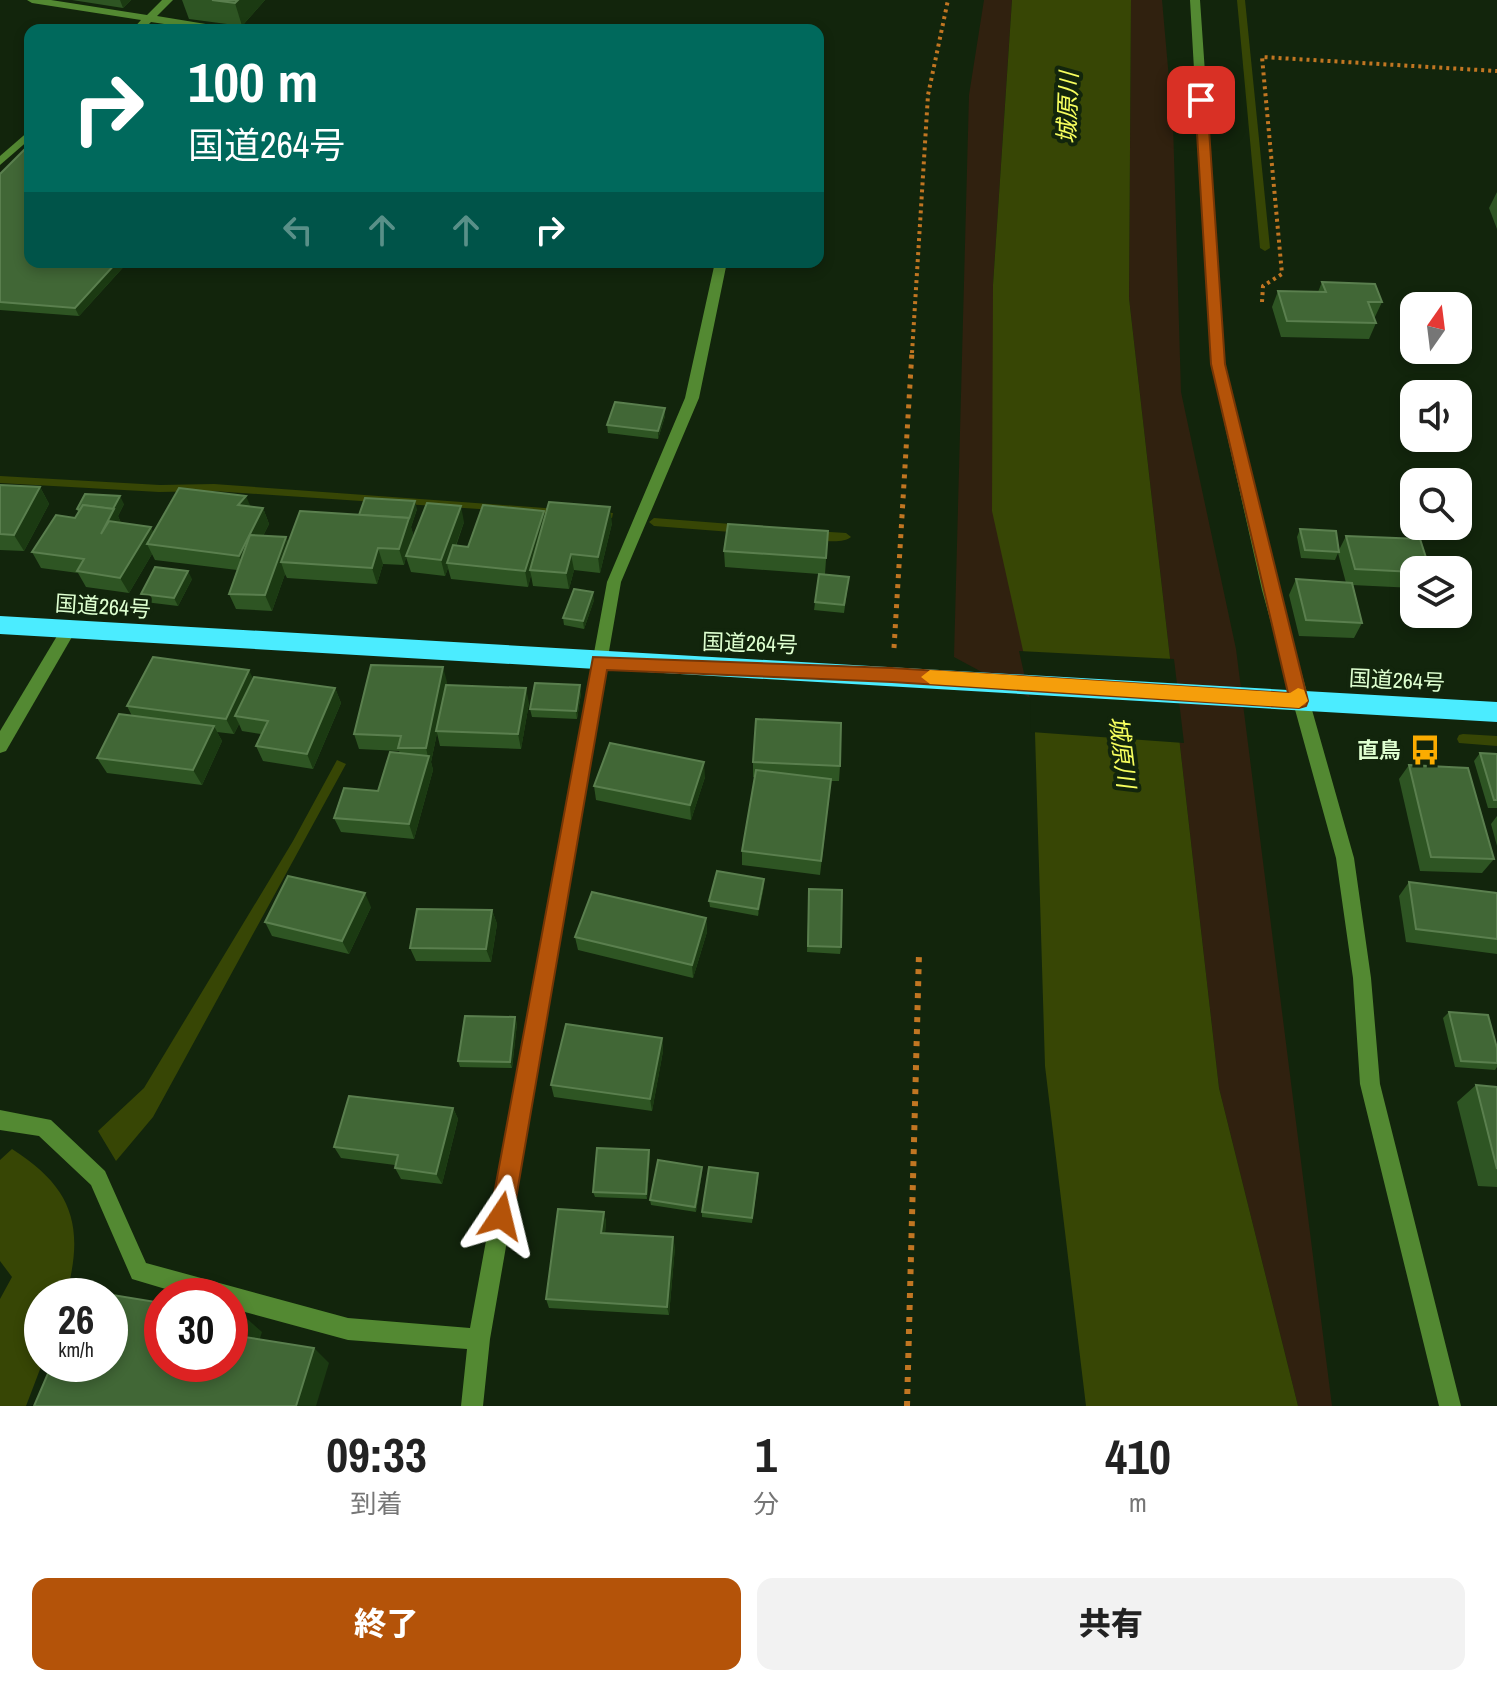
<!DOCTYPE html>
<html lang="ja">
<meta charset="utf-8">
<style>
body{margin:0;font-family:"Archivo Narrow","Noto Sans JP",sans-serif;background:#f2f2f2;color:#222;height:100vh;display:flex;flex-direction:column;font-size:30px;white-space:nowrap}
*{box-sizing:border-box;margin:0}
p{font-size:26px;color:#767676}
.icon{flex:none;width:44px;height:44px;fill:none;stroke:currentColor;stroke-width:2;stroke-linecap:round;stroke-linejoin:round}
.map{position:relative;height:1406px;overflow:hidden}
.drawer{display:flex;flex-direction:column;background:#fff;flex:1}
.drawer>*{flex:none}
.top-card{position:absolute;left:24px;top:24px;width:800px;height:244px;border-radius:16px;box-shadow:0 4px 12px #0003;background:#00695c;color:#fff;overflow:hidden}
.needle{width:52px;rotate:14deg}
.tools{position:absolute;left:1400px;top:292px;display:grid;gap:16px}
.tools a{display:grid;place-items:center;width:72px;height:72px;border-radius:16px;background:#fff;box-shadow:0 4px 12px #0003;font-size:40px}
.speed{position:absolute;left:24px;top:1278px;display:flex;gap:16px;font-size:40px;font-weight:700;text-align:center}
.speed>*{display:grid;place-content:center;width:104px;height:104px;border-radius:50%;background:#fff;box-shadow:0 4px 12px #0003;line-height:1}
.speed small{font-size:20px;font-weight:400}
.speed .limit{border:12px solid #d22;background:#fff;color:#111}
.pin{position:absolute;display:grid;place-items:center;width:68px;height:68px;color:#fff;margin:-34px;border-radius:16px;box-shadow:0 4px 12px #0006}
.me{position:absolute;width:88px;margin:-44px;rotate:10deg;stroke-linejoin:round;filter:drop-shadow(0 0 6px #0008)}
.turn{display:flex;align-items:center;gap:28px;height:168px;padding:0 32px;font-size:36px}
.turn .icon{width:104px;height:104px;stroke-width:2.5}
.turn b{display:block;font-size:56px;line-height:68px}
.lanes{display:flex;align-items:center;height:76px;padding:0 32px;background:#0003;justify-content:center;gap:40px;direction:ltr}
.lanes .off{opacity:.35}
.eta{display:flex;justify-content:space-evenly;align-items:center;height:136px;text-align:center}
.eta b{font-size:48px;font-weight:800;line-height:56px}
.action{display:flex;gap:16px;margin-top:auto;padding:16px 32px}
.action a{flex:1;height:92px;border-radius:16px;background:#b45309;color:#fff;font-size:32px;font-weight:800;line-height:92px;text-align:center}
.action a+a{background:#f2f2f2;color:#222}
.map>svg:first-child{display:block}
</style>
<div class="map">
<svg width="1497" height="1406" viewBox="0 0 1497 1406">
<rect width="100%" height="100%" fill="#12250c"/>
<g fill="#30210f">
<polygon points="984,0 1012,0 993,285 1034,700 954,657 969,95"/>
<polygon points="1131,0 1162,0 1173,124 1181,392 1236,649 1332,1406 1298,1406 1219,1088 1129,298"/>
</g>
<g fill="#374605">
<polygon points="1012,0 1131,0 1129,298 1219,1088 1298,1406 1086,1406 1045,1066 1034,700 992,511 993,285"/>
<polygon points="0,476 160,485 214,484 613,513 612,518 213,491 159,492 0,483"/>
<polygon points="337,760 346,764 153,1117 116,1161 98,1131 144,1088 293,841"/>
<path d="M12 1149C73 1188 85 1226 66 1296H42V1364L26 1406H0V1299L12 1277 0 1261V1160Z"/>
</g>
<polygon fill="#12250c" points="1019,651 1174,659 1184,743 1031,732 1030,700"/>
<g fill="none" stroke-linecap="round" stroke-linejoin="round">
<g fill="#374605" fill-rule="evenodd">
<polygon points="1237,0 1245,0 1270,248 1265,251 1260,248"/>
<polygon points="654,518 744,525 749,529 744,533 654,526 649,522"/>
<path d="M814 531 846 533 851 537C843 544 817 542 809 535Z"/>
<polygon points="1463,734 1497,736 1497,746 1459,743 1457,739 1459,735"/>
</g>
<g stroke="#c17622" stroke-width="4" stroke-dasharray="3 4" stroke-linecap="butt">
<polyline points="1262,302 1263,286 1282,274 1262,57 1497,71"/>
<polyline points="912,353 928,95 948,0"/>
</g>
<polyline stroke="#c17622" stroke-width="5" stroke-dasharray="4 6" stroke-linecap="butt" points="894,648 912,351"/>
<polyline stroke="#c17622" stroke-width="6" stroke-dasharray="5 7" stroke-linecap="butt" points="907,1406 919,953"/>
<g fill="#538932" fill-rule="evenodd">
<polygon points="27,0 51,0 147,15 162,0 173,0 157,16 224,27 229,30 204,30 151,22 143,30 132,30 141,20 32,3"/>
<polygon points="1190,0 1200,0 1225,364 1278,590 1354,858 1371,978 1380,1084 1461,1406 1439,1406 1360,1084 1353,978 1336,858 1262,590 1211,364"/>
<polygon points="30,130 30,139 0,165 0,156"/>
<polygon points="715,262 727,262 699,398 621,582 490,1339 483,1406 461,1406 467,1349 348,1340 230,1308 230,1296 189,1296 132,1279 91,1185 39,1136 0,1130 0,1110 51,1120 105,1171 146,1263 348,1318 470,1328 607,582 685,398"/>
<polygon points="68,624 76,630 6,751 0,753 0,731 63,626"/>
</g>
<polygon fill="#4becff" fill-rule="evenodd" points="0,616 1497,702 1497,722 0,634"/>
</g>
<g fill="#2e5523">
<polygon points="72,0 131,0 123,8"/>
<polygon points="182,0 265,0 242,26 189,19"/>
<polygon points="0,174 30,262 128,262 79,316 0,310"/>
<polygon points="1497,192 1497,229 1489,208"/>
<polygon points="1322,282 1382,302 1374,319 1376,323 1369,339 1281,337 1272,307 1278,291 1318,292"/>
<polygon points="665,408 665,416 658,439 608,433 607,425"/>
<polygon points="0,485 40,487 49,504 24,551 0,550"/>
<polygon points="124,504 118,516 121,523 153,533 251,507 263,508 269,524 263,536 286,537 288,542 359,515 417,509 411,527 413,534 407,554 464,522 456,546 468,547 545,519 612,523 600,573 574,570 569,589 533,586 531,575 528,587 451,579 448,568 445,576 411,572 406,557 404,565 383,564 377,584 287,578 285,574 272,611 236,609 229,594 237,570 155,560 152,554 129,593 86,587 78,573 41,568 32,552 75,518 78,512 77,509"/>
<polygon points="1300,529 1339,550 1346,536 1414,570 1414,588 1352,585 1362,623 1354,638 1299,636 1289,595 1296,579 1346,583 1338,553 1335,560 1301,558 1297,537"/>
<polygon points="828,531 825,574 849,577 844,613 814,610 819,574 725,567 724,551"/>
<polygon points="192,579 178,606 145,602 141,594"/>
<polygon points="594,600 584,629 564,625 563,618"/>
<polygon points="253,678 335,688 341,703 313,769 263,761 256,746 261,734 242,731 239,724 234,734 217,732 222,741 202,785 107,773 97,758 132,716 127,706"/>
<polygon points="447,682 446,685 529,703 521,749 440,746 437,733 431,762 433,770 414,839 341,832 334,818 378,791 400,753 399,751 359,749 354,734"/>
<polygon points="581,693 577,719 532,717 530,709"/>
<polygon points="1480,753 1497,754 1497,808 1488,808 1474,761"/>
<polygon points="753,762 840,766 839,781 831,781 820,875 742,865 742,851 755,777 753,777"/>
<polygon points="1409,765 1494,859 1482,873 1420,871 1399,779"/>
<polygon points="705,777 691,820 596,800 594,786"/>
<polygon points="1497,816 1497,846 1491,824"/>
<polygon points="764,879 764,886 758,916 710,907 709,901"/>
<polygon points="1409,882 1497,893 1497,954 1406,942 1399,896"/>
<polygon points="809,889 841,947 840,954 807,952"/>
<polygon points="371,907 349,954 272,936 265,922"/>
<polygon points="492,910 497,924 491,962 416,961 410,948"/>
<polygon points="706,918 707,932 693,978 578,950 575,937"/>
<polygon points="1449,1012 1497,1048 1497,1067 1495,1070 1455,1067 1443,1018"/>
<polygon points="517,1023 512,1068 460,1067 458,1061"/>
<polygon points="662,1038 663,1051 652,1111 554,1097 551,1085"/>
<polygon points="1476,1085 1497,1087 1497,1187 1478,1186 1457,1102"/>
<polygon points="453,1108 458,1119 442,1184 401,1179 395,1168 395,1165 341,1158 334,1147"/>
<polygon points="649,1150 650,1155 647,1199 595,1197 593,1192"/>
<polygon points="702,1172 696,1212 651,1205 650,1200"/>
<polygon points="758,1179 752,1223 702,1217 702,1212"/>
<polygon points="604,1212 606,1222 605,1233 675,1247 669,1315 549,1308 546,1299"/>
</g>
<g fill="#1b3a12">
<polygon points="120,0 131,0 123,8"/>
<polygon points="238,0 265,0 242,26 235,3"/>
<polygon points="117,262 128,262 79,316 75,308"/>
<polygon points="665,408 665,416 658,439 658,431"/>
<polygon points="40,487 49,504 24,551 14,535"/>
<polygon points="120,496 124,504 118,516 122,525 101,534"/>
<polygon points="246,496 253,512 238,505"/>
<polygon points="415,501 417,509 411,527 413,534 404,565 399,549"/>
<polygon points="461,506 464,522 449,564 447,563 448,568 445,576 441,560"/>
<polygon points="610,507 612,523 600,573 598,557"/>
<polygon points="263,508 269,524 245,572 239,556"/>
<polygon points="544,511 546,527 530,570 531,575 528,587 525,571"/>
<polygon points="151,527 158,543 147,544 152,554 129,593 120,578"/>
<polygon points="286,537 292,553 281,562 285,574 272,611 265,595"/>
<polygon points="378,548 383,564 377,584 372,568"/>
<polygon points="571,554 574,570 569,589 566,573"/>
<polygon points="188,571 192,579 178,606 174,598"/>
<polygon points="593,592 594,600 584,629 583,621"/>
<polygon points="443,667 447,682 437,731 436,731 437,733 431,762 433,770 414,839 409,824 428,757 426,748"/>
<polygon points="249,670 256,685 235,716 239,724 234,734 226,719"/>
<polygon points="580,685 581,693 577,719 576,711"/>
<polygon points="335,688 341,703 313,769 307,754"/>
<polygon points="526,688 529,703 521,749 518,734"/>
<polygon points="214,726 222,741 202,785 193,770"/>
<polygon points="704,762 705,777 691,820 690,805"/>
<polygon points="764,879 764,886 758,916 758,909"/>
<polygon points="365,893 371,907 349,954 342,941"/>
<polygon points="492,910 497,924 491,962 486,949"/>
<polygon points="706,918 707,932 693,978 692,965"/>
<polygon points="515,1017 517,1023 512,1068 510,1062"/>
<polygon points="662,1038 663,1051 652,1111 650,1099"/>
<polygon points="453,1108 458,1119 442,1184 436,1174"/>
<polygon points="649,1150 650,1155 647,1199 646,1194"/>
<polygon points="702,1167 702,1172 696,1212 695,1207"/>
<polygon points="604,1212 606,1222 604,1243 601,1233"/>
<polygon points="673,1237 675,1247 669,1315 667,1307"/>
<polygon points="244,1316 262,1332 256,1351 238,1336"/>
<polygon points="314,1348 329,1363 316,1406 296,1406"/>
</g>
<g fill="#416736" stroke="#5a7f4e" stroke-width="2">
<polygon points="212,0 238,0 235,3"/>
<polygon points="152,25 193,30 147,30"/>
<polygon points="30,144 30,262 117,262 75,308 0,302 0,174"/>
<polygon points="1322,282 1375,284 1382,302 1368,302 1376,323 1287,321 1278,291 1326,292"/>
<polygon points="615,402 665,408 658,431 607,425"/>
<polygon points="0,485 40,487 14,535 0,534"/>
<polygon points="179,488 246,496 238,505 263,508 239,556 147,544"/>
<polygon points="85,494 120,496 113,509 83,505 80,510 77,509"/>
<polygon points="365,498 415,501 409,519 409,518 359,515"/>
<polygon points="549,502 610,507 598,557 571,554 566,573 530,570"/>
<polygon points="427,503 461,506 441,560 406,556"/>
<polygon points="83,505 114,509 101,534 109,521 151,527 120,578 77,571 84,559 32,552 56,515 75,518"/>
<polygon points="483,505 544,511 525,571 447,563 453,545 468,547"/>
<polygon points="300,511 409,518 399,549 378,548 372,568 281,562"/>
<polygon points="728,524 828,531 826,558 724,551"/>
<polygon points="1300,529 1336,531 1339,552 1305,550"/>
<polygon points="250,535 286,537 265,595 229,594"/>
<polygon points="1346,536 1420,539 1430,570 1414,570 1414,572 1355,569"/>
<polygon points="155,567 188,571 174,598 141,594"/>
<polygon points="819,574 849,577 844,605 815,602"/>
<polygon points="1296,579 1352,583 1362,623 1306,620"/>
<polygon points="574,589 593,592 583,621 563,618"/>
<polygon points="153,657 249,670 226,719 127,706"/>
<polygon points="371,665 443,667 426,748 398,748 401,736 354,734"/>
<polygon points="254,677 335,688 307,754 256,746 268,721 235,716"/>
<polygon points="535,683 580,685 576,711 530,709"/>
<polygon points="446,685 526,688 518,734 436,731"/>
<polygon points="119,714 214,726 193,770 97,758"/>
<polygon points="756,719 841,723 840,766 753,762"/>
<polygon points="610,743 704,762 690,805 594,786"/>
<polygon points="390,752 429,756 409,824 334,818 344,788 378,791"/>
<polygon points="1480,753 1497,754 1497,800 1494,800"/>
<polygon points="1409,765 1468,768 1494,859 1431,857"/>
<polygon points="756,770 831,779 821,861 742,851"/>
<polygon points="717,871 764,879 758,909 709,901"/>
<polygon points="288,876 365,893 342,941 265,922"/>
<polygon points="1409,882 1497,893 1497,939 1416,929"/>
<polygon points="809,889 842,890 841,947 808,946"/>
<polygon points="592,892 706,918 692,965 575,937"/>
<polygon points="417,909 492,910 486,949 410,948"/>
<polygon points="1449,1012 1488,1015 1497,1048 1497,1063 1461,1061"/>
<polygon points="465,1016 515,1017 510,1062 458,1061"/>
<polygon points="566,1024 662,1038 650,1099 551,1085"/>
<polygon points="1476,1085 1497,1087 1497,1169"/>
<polygon points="349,1096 453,1108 436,1174 395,1168 398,1155 334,1147"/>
<polygon points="597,1148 649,1150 646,1194 593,1192"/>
<polygon points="658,1160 702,1167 695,1207 650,1200"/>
<polygon points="709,1167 758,1173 752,1218 702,1212"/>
<polygon points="558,1209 604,1212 601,1233 673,1237 667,1307 546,1299"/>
<polygon points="82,1290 162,1303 162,1364 230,1364 230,1314 244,1316 238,1336 314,1348 296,1406 34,1406 52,1364 110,1364 110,1296 79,1296"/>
</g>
<polygon fill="#b45309" stroke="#753606" stroke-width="2" points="1201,96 1207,100 1225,364 1308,701 1306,706 1299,708 892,682 607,670 513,1216 509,1225 501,1228 493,1225 490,1216 593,657 892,668 1288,693 1211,364 1195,100"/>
<polygon fill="#f59e0b" points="930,670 1290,693 1298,688 1304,690 1308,701 1299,708 930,684 921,677"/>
<defs>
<g id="bus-bare" transform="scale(2.4)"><path d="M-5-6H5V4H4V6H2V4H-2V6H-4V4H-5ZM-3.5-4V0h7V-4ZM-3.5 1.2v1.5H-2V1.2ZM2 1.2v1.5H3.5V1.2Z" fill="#fbac00" stroke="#12250c" stroke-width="2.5" paint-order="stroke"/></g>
</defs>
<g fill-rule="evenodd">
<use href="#bus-bare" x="1425" y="750"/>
</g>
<g text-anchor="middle" stroke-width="8" stroke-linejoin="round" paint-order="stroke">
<g font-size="22" fill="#deffd0" stroke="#12250c">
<text transform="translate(103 606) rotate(4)" y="8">国道264号</text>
<text transform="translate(750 643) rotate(2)" y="8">国道264号</text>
<text transform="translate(1397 680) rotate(3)" y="8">国道264号</text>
</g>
<g font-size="22" font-weight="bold" fill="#deffd0" stroke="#12250c" text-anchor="end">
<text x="1401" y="758">直鳥</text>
</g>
<g font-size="24" font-style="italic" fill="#f7ff5e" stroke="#12250c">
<text transform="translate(1068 108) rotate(-88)" y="8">城原川</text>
<text transform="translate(1122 752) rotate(83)" y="8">城原川</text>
</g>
</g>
</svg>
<div class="tools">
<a><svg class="needle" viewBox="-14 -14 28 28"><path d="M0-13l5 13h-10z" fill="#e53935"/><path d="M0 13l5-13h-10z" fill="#767676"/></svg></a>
<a><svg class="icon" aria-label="sound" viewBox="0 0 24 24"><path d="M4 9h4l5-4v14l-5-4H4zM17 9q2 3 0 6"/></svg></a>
<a><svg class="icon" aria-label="search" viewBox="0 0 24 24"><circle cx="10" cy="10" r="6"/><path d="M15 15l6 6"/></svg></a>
<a><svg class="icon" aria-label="layers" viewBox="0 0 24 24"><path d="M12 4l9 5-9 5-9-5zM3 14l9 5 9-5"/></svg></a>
</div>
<div class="speed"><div>26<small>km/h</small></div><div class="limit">30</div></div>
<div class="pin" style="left:1201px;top:100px;background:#d93025"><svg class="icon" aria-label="arrive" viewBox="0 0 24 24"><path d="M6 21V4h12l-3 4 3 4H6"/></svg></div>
<svg class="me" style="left:501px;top:1216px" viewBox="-20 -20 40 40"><path d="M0-17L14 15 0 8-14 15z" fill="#b45309" stroke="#fff" stroke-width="4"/></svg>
<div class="top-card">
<div class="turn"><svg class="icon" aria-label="right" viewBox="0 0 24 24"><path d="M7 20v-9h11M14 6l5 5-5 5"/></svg><div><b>100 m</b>国道264号</div></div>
<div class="lanes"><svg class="icon off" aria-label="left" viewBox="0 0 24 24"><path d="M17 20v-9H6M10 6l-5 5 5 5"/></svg><svg class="icon off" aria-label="ahead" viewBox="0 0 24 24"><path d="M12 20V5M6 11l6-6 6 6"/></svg><svg class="icon off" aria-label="ahead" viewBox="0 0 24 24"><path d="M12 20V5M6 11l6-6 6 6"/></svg><svg class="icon" aria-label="right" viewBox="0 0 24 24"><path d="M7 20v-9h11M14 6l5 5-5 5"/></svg></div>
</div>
</div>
<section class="drawer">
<div class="eta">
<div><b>09:33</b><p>到着</p></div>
<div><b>1</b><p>分</p></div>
<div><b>410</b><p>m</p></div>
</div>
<div class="action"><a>終了</a><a>共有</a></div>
</section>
